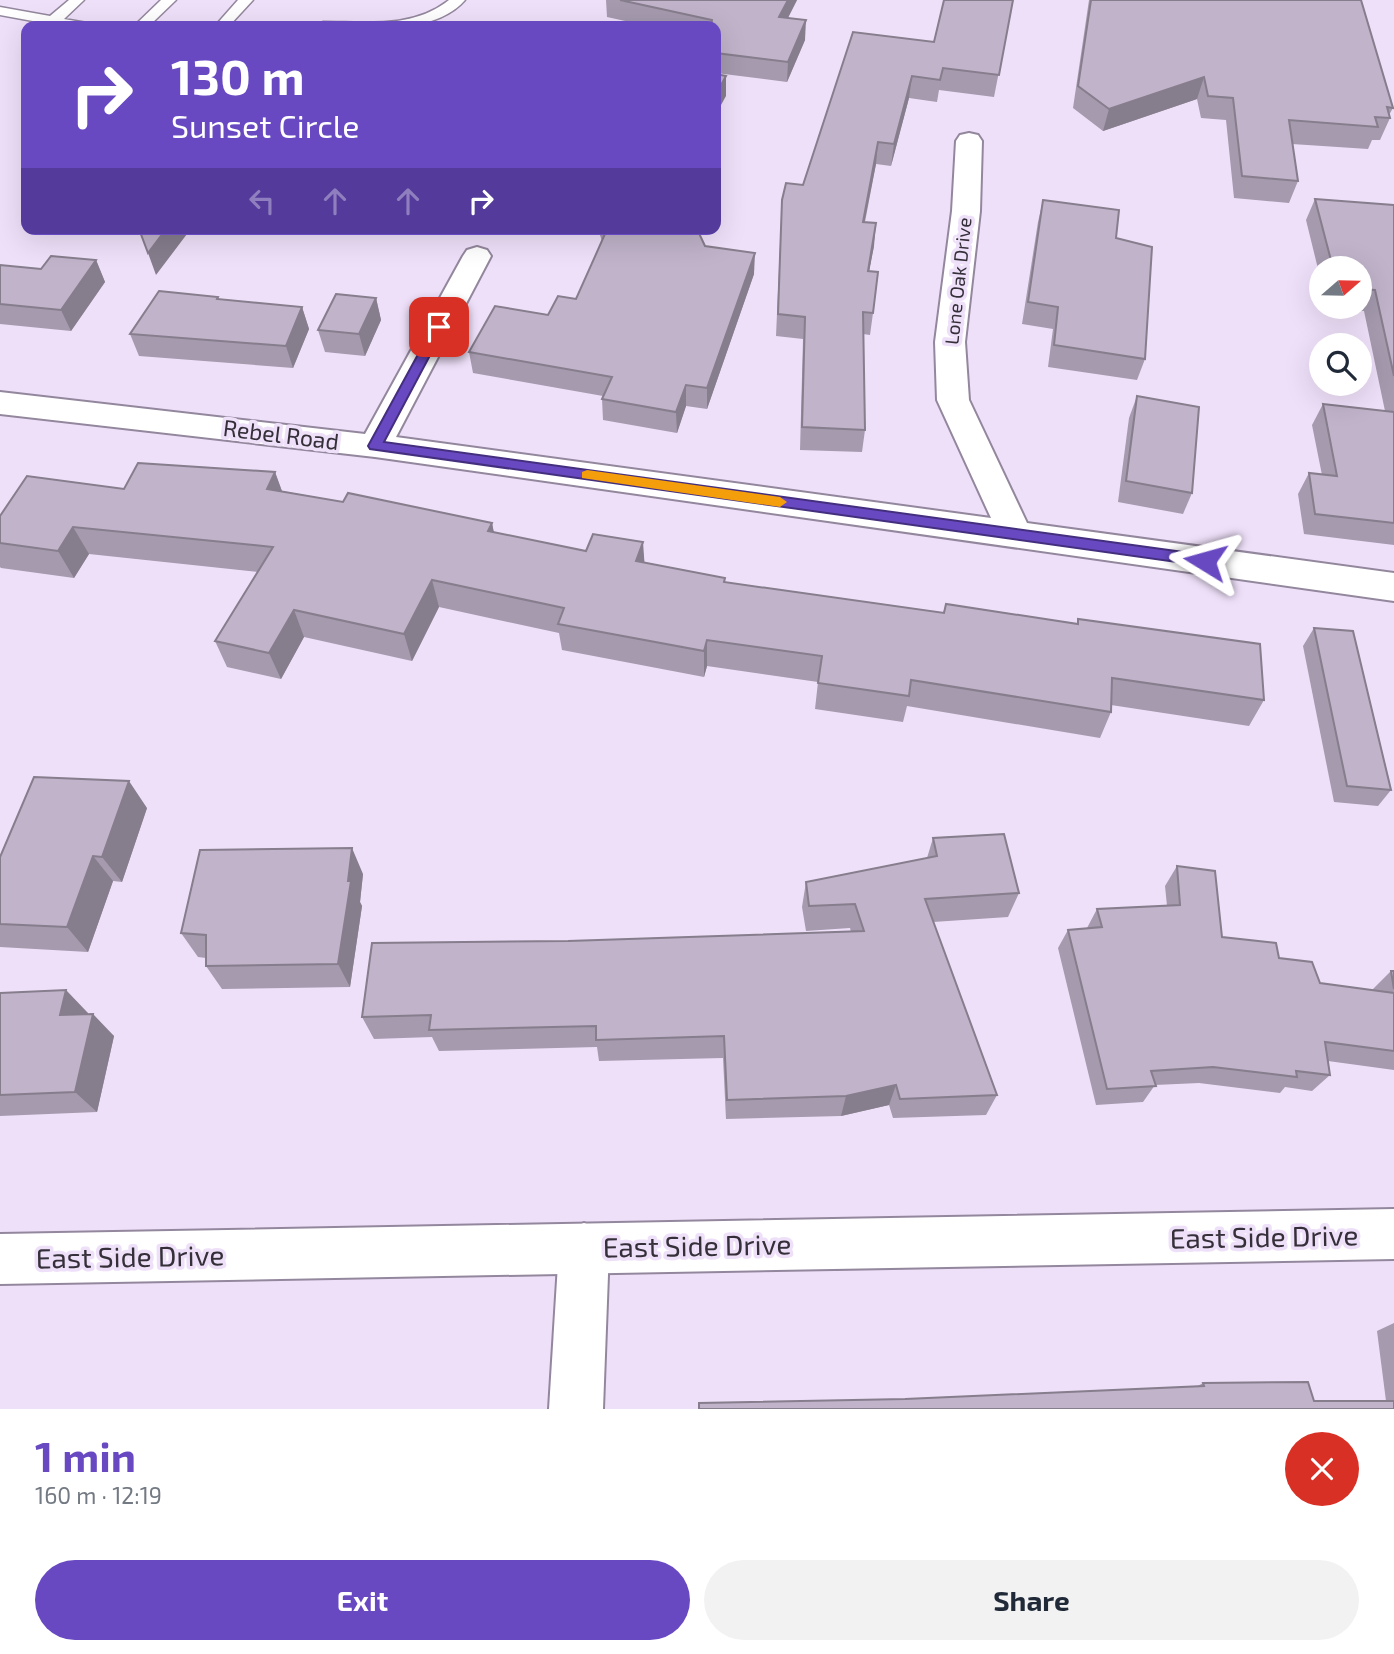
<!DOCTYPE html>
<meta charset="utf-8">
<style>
body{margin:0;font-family:"Exo 2",sans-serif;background:#f2f2f3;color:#1f2937;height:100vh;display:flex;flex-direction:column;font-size:26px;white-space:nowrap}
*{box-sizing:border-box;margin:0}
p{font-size:23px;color:#747a83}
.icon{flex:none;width:38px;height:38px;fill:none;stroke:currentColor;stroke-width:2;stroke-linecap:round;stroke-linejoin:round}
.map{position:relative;height:1409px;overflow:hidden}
.side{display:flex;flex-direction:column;background:#fff;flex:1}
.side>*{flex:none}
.top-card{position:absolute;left:21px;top:21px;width:700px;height:214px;border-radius:14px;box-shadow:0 7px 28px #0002;background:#6849c2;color:#fff;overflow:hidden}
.needle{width:46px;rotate:70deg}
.controls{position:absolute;left:1309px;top:256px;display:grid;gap:14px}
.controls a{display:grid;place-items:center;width:63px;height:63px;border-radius:50%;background:#fff;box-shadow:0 7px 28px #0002;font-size:35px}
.pin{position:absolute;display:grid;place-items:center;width:60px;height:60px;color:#fff;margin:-30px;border-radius:14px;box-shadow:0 4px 10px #0006}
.me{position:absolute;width:77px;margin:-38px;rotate:278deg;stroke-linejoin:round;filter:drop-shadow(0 0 5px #0008)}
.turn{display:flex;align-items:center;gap:24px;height:147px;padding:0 35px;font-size:32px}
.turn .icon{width:91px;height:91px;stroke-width:2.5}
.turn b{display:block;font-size:49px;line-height:60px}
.lanes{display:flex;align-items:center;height:66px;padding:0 35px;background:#0003;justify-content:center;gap:35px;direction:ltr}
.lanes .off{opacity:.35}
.round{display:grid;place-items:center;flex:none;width:74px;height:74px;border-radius:37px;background:#f2f2f3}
.headline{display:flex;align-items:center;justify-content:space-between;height:119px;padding:0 35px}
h1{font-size:42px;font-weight:700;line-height:52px;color:#6849c2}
.primary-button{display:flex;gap:14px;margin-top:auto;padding:14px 35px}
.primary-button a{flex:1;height:80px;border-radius:42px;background:#6849c2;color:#fff;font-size:28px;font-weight:700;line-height:80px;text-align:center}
.primary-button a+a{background:#f2f2f3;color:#1f2937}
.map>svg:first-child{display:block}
</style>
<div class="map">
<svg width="1394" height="1409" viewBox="0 0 1394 1409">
<rect width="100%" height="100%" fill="#eee0f9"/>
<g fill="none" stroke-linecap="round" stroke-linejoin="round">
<g stroke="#93879d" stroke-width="3">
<g id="lane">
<polygon points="69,0 84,0 64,19 87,23 89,26 60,26 0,15 0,7 50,16"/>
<polygon points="161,0 176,0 149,26 134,26"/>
<polygon points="238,0 253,0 229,26 215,26"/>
<path d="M449 0H465C433 37 360 28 316 26L323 22C366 22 413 29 449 0Z"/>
</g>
</g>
<g stroke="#93879d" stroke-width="4">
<g id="street">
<polygon points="969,133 978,135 982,141 980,211 965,342 969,400 1027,523 1394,573 1394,601 375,457 0,414 0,392 365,434 463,256 467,250 477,247 487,250 491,256 396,437 991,518 937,400 935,342 952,211 956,141 960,135"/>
<polygon points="584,1223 602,1230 609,1248 603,1409 549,1409 559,1248 566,1230"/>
</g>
</g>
<g stroke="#93879d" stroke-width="4">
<polygon id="secondary" points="1394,1209 1394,1259 0,1284 0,1234"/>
</g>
<use href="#lane" fill="#fff" fill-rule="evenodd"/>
<use href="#street" fill="#fff" fill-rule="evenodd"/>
<use href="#secondary" fill="#fff" fill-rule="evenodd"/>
</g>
<g fill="#a59aae">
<polygon points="606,0 797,0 788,18 805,40 787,82 716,73 716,26 648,26 607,17"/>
<polygon points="1013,0 994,97 939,90 937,102 909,98 891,166 876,164 865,222 874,246 869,271 873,313 870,335 863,334 865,430 862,452 800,450 803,339 776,336 782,200 803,185 934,42"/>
<polygon points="1089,0 1361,0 1393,108 1389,115 1390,118 1380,140 1372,140 1368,149 1292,144 1298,181 1289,203 1234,198 1226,120 1201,118 1197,99 1103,131 1073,108"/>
<polygon points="1315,199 1394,205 1394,545 1304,534 1298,494 1309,473 1322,475 1312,425 1323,404 1385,411 1364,311 1329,309 1328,306 1360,306 1360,268 1321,268 1321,281 1306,220"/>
<polygon points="1043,200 1116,238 1145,359 1137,380 1048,367 1053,329 1022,324 1038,222"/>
<polygon points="598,229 697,229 705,246 754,274 707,409 686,406 677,433 603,420 602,399 603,396 473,373 469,352 548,315 576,299 602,241"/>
<polygon points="96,260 105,282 71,331 0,324 0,265 41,269"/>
<polygon points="218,297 219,300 302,307 309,329 293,368 139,356 130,334"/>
<polygon points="376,298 381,320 365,356 325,352 318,330"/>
<polygon points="1137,396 1192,493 1183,514 1118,502 1129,418"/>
<polygon points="275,472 282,491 343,502 492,523 494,533 644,563 725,578 725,582 943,613 946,604 1077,624 1078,619 1264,700 1249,726 1111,705 1111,712 1100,738 907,706 903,722 815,709 818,682 707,666 704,677 562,650 559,633 439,607 412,661 304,637 281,679 227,667 215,641 258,572 89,554 74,578 1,568 0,567 0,516 124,489"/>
<polygon points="1314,628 1391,790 1378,806 1334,802 1303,646"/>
<polygon points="147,808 122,882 113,881 88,952 0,947 0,857"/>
<polygon points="933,838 1019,893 1008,917 933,922 997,1095 986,1115 893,1118 889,1105 841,1116 726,1119 723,1058 599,1061 597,1047 439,1051 432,1037 374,1039 362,1017 568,941 851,932 850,928 806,931 802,907 806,882 927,858"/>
<polygon points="1177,866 1222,937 1279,958 1320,983 1373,990 1373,989 1391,971 1394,971 1394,1070 1328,1061 1330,1075 1312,1091 1285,1087 1280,1093 1199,1083 1155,1085 1143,1102 1096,1105 1058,948 1068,930 1087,928 1097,909 1167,906 1165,886"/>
<polygon points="363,874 360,902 362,906 350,987 222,989 206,966 206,958 198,957 181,933"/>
<polygon points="0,993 88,1013 88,1014 114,1036 97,1112 0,1116"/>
<polygon points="1394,1323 1394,1409 905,1399 1196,1387 1203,1383 1314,1401 1386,1401 1377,1331"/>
</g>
<g fill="#867d8d">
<polygon points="788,0 797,0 778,37 779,17"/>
<polygon points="806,20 805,40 787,82 788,62"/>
<polygon points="726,76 726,96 716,114 716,94"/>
<polygon points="912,76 909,98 891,166 894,144"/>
<polygon points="1204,77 1197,99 1103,131 1109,109"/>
<polygon points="878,142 876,164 860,244 863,222"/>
<polygon points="876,223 874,246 865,293 868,271"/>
<polygon points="166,229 204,229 187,234 156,275 148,253"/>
<polygon points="755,253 754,274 707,409 707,388"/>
<polygon points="96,260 105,282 71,331 61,310"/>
<polygon points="376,298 381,320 365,356 359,334"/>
<polygon points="302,307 309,329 293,368 286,346"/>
<polygon points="686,385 686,406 677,433 676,412"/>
<polygon points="275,472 285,500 267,489"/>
<polygon points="492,523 497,550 488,531"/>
<polygon points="73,527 89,554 74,578 58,551"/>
<polygon points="643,542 645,570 636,561"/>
<polygon points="432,580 439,607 412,661 404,634"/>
<polygon points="294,610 304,637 281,679 269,653"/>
<polygon points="707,640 707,666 704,677 704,651"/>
<polygon points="129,781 147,808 122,882 102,857"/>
<polygon points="352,848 363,874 360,902 362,906 350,987 338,964"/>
<polygon points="93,856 113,881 88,952 67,927"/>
<polygon points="66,990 88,1013 82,1037 60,1015"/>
<polygon points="93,1014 114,1036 97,1112 75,1092"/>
<polygon points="896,1085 889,1105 841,1116 846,1096"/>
</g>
<g fill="#c0b3ca" stroke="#867d8d" stroke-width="2">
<polygon points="620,0 788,0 779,17 806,20 788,62 716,53 716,26 711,26 712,20"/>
<polygon points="944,0 1013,0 999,75 943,68 940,80 912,76 894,144 878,142 863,222 876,223 868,271 878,272 873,313 863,312 865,430 802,427 805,317 778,314 782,200 786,183 803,185 853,32 934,42"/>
<polygon points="1091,0 1361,0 1393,108 1387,107 1390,118 1375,117 1378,127 1289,120 1298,181 1242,176 1233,98 1208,96 1204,77 1109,109 1078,86"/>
<polygon points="716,74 726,76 716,94"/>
<polygon points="1315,199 1394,205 1394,376 1375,290 1360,289 1360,268 1333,268"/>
<polygon points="1043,200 1119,210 1116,238 1152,247 1145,359 1054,345 1058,307 1028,302"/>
<polygon points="139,229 166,229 148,253"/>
<polygon points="604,229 697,229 705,246 755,253 707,388 686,385 676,412 602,399 612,377 469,352 495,306 548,315 558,296 576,299 605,234"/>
<polygon points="51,256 96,260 61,310 0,304 0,265 41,269"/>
<polygon points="159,291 218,297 217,299 302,307 286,346 130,334"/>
<polygon points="336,294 376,298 359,334 318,330"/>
<polygon points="1137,396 1199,407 1192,493 1126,481"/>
<polygon points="1323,404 1394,412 1394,523 1315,514 1309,473 1337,476"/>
<polygon points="138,463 275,472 267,489 343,502 348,493 492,523 488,531 586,551 593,534 643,542 636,561 725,578 724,582 944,613 946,604 1078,624 1078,619 1260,644 1264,700 1112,678 1111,712 911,680 909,696 818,683 822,656 707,640 704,651 558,624 564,608 432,580 404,634 294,610 269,653 215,641 273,547 73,527 58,551 0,543 0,516 27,476 124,489"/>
<polygon points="1314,628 1353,631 1391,790 1347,786"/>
<polygon points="34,777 129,781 102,857 93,856 67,927 0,924 0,857"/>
<polygon points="1004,834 1019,893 925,899 997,1095 900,1099 896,1085 846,1096 727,1100 724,1036 596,1040 596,1026 429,1030 431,1015 362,1017 372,943 568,941 864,931 855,904 809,906 806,882 937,856 933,838"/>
<polygon points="352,848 348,881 351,881 338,964 206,966 206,935 181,933 200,850"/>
<polygon points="1177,866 1215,871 1222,937 1276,943 1279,958 1312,962 1320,983 1394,993 1394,1051 1325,1042 1330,1075 1296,1071 1297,1077 1213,1067 1151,1071 1156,1086 1107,1089 1068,930 1102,927 1097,909 1180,905"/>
<polygon points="1391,971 1394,971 1394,989"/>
<polygon points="66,990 60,1015 93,1014 75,1092 0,1095 0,993"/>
<polygon points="1308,1382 1314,1401 1394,1401 1394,1409 699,1409 699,1403 905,1399 1204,1386 1203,1383"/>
</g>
<polygon fill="#6849c2" stroke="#442f7e" stroke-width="2" points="439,323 445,327 384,442 1205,555 1212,561 1205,566 370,449 368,446 433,327"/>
<polygon fill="#f59e0b" points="587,470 780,497 787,502 780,507 582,478 582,472"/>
<g text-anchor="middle" stroke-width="7" stroke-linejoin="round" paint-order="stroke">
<g font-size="19" fill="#342f38" stroke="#eee0f9">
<text transform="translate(958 281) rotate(-84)" y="7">Lone Oak Drive</text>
</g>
<g font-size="23" fill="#342f38" stroke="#eee0f9">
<text transform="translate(281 435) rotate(7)" y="8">Rebel Road</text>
</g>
<g font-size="28" fill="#342f38" stroke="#eee0f9">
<text transform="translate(1264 1237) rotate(-1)" y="10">East Side Drive</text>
<text transform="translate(697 1246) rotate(-1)" y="10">East Side Drive</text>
<text transform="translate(130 1257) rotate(-1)" y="10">East Side Drive</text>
</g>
</g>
</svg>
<div class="controls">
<a><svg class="needle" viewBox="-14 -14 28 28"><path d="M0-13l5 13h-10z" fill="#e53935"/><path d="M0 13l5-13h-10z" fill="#747a83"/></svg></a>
<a><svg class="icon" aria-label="search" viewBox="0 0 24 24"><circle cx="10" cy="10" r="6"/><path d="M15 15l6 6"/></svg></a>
</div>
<div class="pin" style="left:439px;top:327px;background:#d93025"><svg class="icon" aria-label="arrive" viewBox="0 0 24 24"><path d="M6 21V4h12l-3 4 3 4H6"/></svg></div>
<svg class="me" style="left:1205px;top:561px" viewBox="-20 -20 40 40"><path d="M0-17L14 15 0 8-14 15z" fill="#6849c2" stroke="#fff" stroke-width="4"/></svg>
<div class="top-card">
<div class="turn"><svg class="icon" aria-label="right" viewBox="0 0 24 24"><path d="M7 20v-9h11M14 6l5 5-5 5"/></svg><div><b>130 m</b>Sunset Circle</div></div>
<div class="lanes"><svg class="icon off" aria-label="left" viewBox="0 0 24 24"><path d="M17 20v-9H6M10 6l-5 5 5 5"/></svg><svg class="icon off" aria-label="ahead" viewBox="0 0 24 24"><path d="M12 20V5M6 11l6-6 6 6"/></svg><svg class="icon off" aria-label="ahead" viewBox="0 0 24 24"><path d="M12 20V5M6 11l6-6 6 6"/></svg><svg class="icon" aria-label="right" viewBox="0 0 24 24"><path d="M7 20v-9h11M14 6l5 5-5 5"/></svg></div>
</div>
</div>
<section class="side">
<div class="headline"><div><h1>1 min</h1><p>160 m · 12:19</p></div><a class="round" style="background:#d93025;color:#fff"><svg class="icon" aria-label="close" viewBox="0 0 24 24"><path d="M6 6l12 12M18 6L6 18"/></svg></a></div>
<div class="primary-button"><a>Exit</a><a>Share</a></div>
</section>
